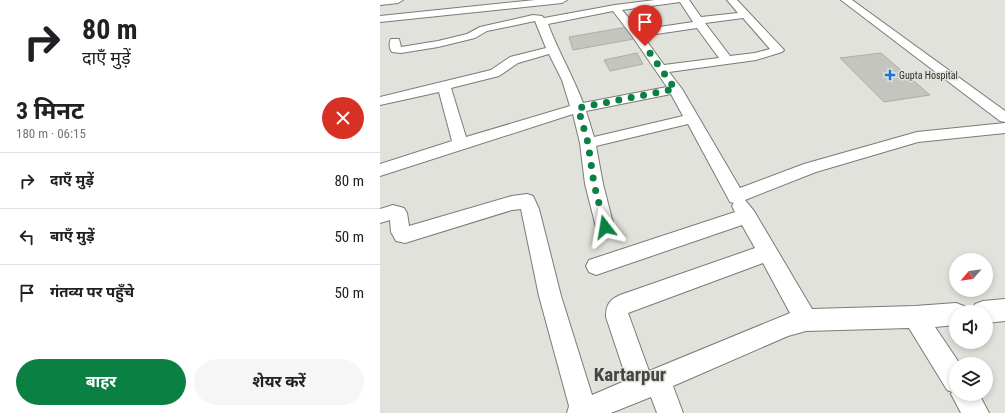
<!DOCTYPE html>
<html lang="hi">
<meta charset="utf-8">
<style>
body{margin:0;font-family:"Roboto Condensed","Noto Sans Devanagari",sans-serif;background:#f6f6f6;color:#202124;height:100vh;display:flex;flex-direction:column;font-size:15px;white-space:nowrap}
*{box-sizing:border-box;margin:0}
p{font-size:13px;color:#757577}
.icon{flex:none;width:22px;height:22px;fill:none;stroke:currentColor;stroke-width:2;stroke-linecap:round;stroke-linejoin:round}
.map{position:relative;flex:1;overflow:hidden}
.drawer{display:flex;flex-direction:column;background:#fff;width:380px}
.drawer>*{flex:none}
.banner{background:#fff;color:#202124;overflow:hidden}
.needle{width:26px;rotate:242deg}
.buttons{position:absolute;left:569px;top:253px;display:grid;gap:8px}
.buttons a{display:grid;place-items:center;width:44px;height:44px;border-radius:50%;background:#fff;box-shadow:0 2px 6px #0003;font-size:20px}
.pin{position:absolute;display:grid;place-items:center;width:34px;height:34px;color:#fff;margin:-41px -17px;border-radius:50% 50% 50% 0;rotate:-45deg;box-shadow:0 0 4px #0007}
.pin .icon{rotate:45deg}
.me{position:absolute;width:44px;margin:-22px;rotate:346deg;stroke-linejoin:round;filter:drop-shadow(0 0 3px #0008)}
.turn{display:flex;align-items:center;gap:14px;height:84px;padding:0 16px;font-size:18px}
.turn .icon{width:52px;height:52px;stroke-width:2.5}
.turn b{display:block;font-size:28px;line-height:34px}
.round{display:grid;place-items:center;flex:none;width:42px;height:42px;border-radius:21px;background:#f6f6f6}
.overview{display:flex;align-items:center;justify-content:space-between;height:68px;padding:0 16px}
h1{font-size:24px;font-weight:700;line-height:30px}
.action{display:flex;gap:8px;margin-top:auto;padding:8px 16px}
.action a{flex:1;height:46px;border-radius:24px;background:#0b8043;color:#fff;font-size:16px;font-weight:700;line-height:46px;text-align:center}
.action a+a{background:#f6f6f6;color:#202124}
ul{padding:0;list-style:none}
li{display:flex;align-items:center;gap:12px;height:56px;padding:0 16px;border-top:1px solid #e0e0e0}
li div{flex:1}
li b{display:block;font-size:15px}
li em{font-style:normal}
main{display:flex;flex:1;min-height:0}
.map>svg:first-child{display:block}
</style>
<main>
<section class="drawer">
<div class="banner">
<div class="turn"><svg class="icon" aria-label="right" viewBox="0 0 24 24"><path d="M7 20v-9h11M14 6l5 5-5 5"/></svg><div><b>80 m</b>दाएँ मुड़ें</div></div>
</div>
<div class="overview"><div><h1>3 मिनट</h1><p>180 m · 06:15</p></div><a class="round" style="background:#d93025;color:#fff"><svg class="icon" aria-label="close" viewBox="0 0 24 24"><path d="M6 6l12 12M18 6L6 18"/></svg></a></div>
<ul>
<li><svg class="icon" aria-label="right" viewBox="0 0 24 24"><path d="M7 20v-9h11M14 6l5 5-5 5"/></svg><div><b>दाएँ मुड़ें</b></div><em>80 m</em></li>
<li><svg class="icon" aria-label="left" viewBox="0 0 24 24"><path d="M17 20v-9H6M10 6l-5 5 5 5"/></svg><div><b>बाएँ मुड़ें</b></div><em>50 m</em></li>
<li><svg class="icon" aria-label="arrive" viewBox="0 0 24 24"><path d="M6 21V4h12l-3 4 3 4H6"/></svg><div><b>गंतव्य पर पहुँचे</b></div><em>50 m</em></li>
</ul>
<div class="action"><a>बाहर</a><a>शेयर करें</a></div>
</section>
<div class="map">
<svg width="625" height="413" viewBox="0 0 625 413">
<rect width="100%" height="100%" fill="#e2e2dc"/>
<g fill="#c5c5c0" stroke="#aeaea9">
<polygon points="247,27 254,39 193,50 189,37"/>
<polygon points="257,53 263,64 230,71 224,60"/>
<polygon points="501,53 550,95 504,102 460,58"/>
</g>
<g fill="none" stroke-linecap="round" stroke-linejoin="round">
<g stroke="#7b7b76" stroke-width="2">
<g id="minor">
<polygon points="0,0 23,0 18,3 0,5"/>
<polygon points="155,0 187,0 182,3 0,22 0,16"/>
<path d="M275 0H309L321 17 358 13 347 0H357L404 50 402 52 376 60 289 72 302 89 360 188 424 164 537 132 625 123V133L538 142 436 172 365 200 374 211 432 309 535 306 576 303 584 306 586 312H576V325L555 327 580 364H576V394H599L609 413H581L571 394 572 392 567 390 529 328 426 331 408 336 293 386 303 413H277L271 397 231 413H187L189 406 159 296 141 209 132 210 25 243 16 241 11 232 10 220 0 223V209L13 205 24 208 27 213 29 226 132 196 147 194 153 196 159 209 181 296 212 395 247 380 226 317C226 305 229 300 240 295L375 248 362 225 216 275 209 272 206 266 209 260 355 212 352 206 354 203 350 202 308 124 216 146 223 184 234 227 232 232 225 235 218 232 216 227 205 184 200 143 193 114 0 176V164L72 141 59 92 0 105V97L111 70 130 57 166 48 155 21 107 31 95 38 58 47 21 53 12 52C9 49 9 42 11 39H19L21 47 58 41 87 34 100 27 153 15 162 16 164 18 235 5ZM300 2 313 22 259 30 242 10ZM233 11 252 36 287 87 203 103C193 76 178 51 168 24ZM363 18 390 49 375 53 350 56 325 23ZM317 28 339 58 284 65 263 36ZM169 54 182 80 190 106 86 137 71 88 119 76 138 63ZM291 94 303 116 214 137 206 111ZM383 263 410 313 269 371 248 313Z"/>
<polygon points="461,0 472,0 625,111 625,122 620,121"/>
<polygon points="625,299 625,321 606,323 606,312 592,312 595,304 603,301"/>
</g>
</g>
<use href="#minor" fill="#fff" fill-rule="evenodd"/>
</g>
<g fill="none" stroke-linecap="round" stroke-linejoin="round">
<polyline stroke="#0b8043" stroke-width="7" stroke-dasharray="0 12.6" points="225,227 214,184 208,143 198,108 295,89 265,46"/>
</g>
<path fill="#1972db" stroke="#e2e2dc" stroke-width="1.5" d="M508 69h4v4h4v4h-4v4h-4v-4h-4v-4h4z"/>
<g text-anchor="middle" stroke-width="3" stroke-linejoin="round" paint-order="stroke">
<g font-size="10" fill="#2d2d2b" stroke="#e2e2dc" text-anchor="start">
<text x="519" y="79">Gupta Hospital</text>
</g>
<g font-size="19" font-weight="bold" fill="#444440" stroke="#e2e2dc">
<text x="250" y="381">Kartarpur</text>
</g>
</g>
</svg>
<div class="buttons">
<a><svg class="needle" viewBox="-14 -14 28 28"><path d="M0-13l5 13h-10z" fill="#e53935"/><path d="M0 13l5-13h-10z" fill="#757577"/></svg></a>
<a><svg class="icon" aria-label="sound" viewBox="0 0 24 24"><path d="M4 9h4l5-4v14l-5-4H4zM17 9q2 3 0 6"/></svg></a>
<a><svg class="icon" aria-label="layers" viewBox="0 0 24 24"><path d="M12 4l9 5-9 5-9-5zM3 14l9 5 9-5"/></svg></a>
</div>
<div class="pin" style="left:265px;top:46px;background:#d93025"><svg class="icon" aria-label="arrive" viewBox="0 0 24 24"><path d="M6 21V4h12l-3 4 3 4H6"/></svg></div>
<svg class="me" style="left:225px;top:227px" viewBox="-20 -20 40 40"><path d="M0-17L14 15 0 8-14 15z" fill="#0b8043" stroke="#fff" stroke-width="4"/></svg>
</div>
</main>
